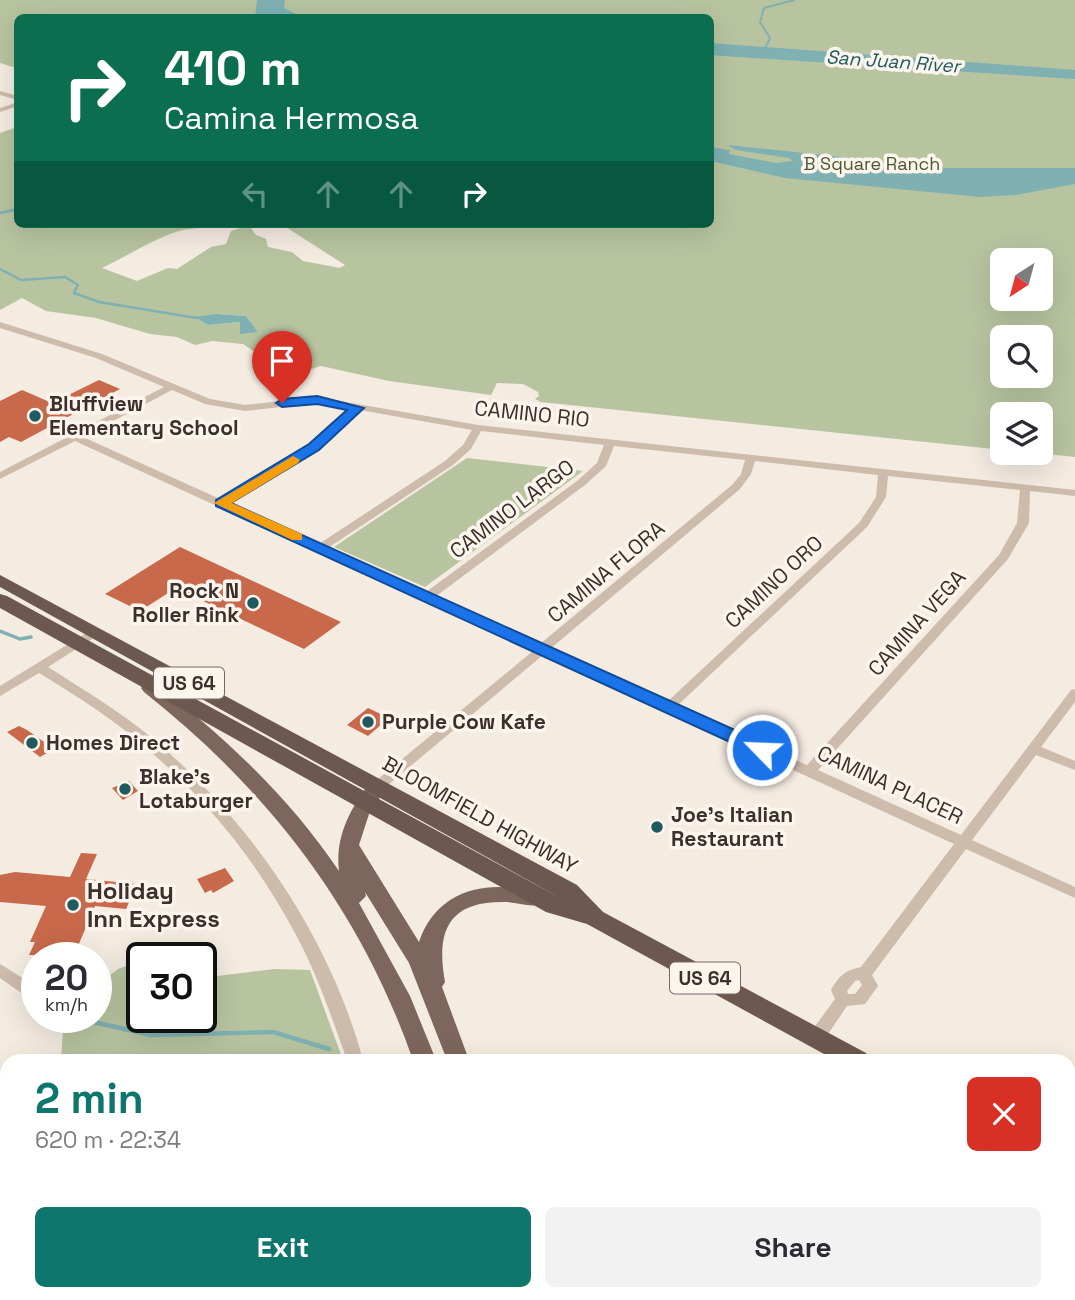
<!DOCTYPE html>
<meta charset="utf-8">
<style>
body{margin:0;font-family:"Space Grotesk",sans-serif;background:#f2f2f3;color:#2b2b33;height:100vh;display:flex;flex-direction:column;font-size:26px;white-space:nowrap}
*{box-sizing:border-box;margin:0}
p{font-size:23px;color:#7c7c81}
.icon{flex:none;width:38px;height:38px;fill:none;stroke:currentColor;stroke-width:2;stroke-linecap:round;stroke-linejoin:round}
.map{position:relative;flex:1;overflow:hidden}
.panel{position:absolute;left:0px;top:1054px;width:1076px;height:247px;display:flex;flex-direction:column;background:#fff;border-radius:21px 21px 0 0;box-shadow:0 7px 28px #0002}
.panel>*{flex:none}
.hud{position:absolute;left:14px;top:14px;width:700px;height:214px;border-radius:10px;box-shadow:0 7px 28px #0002;background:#0b6e4f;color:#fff;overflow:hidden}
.needle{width:46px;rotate:216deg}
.fabs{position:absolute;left:990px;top:248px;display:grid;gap:14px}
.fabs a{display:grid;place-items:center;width:63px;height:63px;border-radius:10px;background:#fff;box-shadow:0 7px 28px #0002;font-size:35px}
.speed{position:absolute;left:21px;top:942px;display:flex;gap:14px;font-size:35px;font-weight:700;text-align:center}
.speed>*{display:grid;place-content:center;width:91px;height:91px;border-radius:50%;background:#fff;box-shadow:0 7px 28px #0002;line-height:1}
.speed small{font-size:18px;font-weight:400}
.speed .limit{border:4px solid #111;border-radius:10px;background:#fff;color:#111}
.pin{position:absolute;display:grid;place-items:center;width:60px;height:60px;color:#fff;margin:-72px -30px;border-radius:50% 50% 50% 0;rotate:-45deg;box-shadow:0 0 7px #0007}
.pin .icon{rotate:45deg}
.me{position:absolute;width:77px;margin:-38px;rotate:294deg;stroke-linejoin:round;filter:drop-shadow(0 0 5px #0008)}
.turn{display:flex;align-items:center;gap:24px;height:147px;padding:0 35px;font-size:32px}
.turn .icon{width:91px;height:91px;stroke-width:2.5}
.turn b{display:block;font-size:49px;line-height:60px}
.lanes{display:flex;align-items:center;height:66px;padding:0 35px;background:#0003;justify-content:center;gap:35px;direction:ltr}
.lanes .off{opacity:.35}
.round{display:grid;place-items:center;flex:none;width:74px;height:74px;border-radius:10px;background:#f2f2f3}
.summary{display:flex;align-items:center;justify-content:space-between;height:119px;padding:0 35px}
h1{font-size:42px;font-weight:700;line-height:52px;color:#0f766e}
.action{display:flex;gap:14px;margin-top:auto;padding:14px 35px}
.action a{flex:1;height:80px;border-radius:10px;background:#0f766e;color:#fff;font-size:28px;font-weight:700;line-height:80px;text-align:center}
.action a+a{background:#f2f2f3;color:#2b2b33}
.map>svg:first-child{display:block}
</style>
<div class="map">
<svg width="1075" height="1300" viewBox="0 0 1075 1300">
<rect width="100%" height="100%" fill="#f4ebe1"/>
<g fill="#b8c4a0" fill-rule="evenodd">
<path d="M0 0H1075V457L1037 453H1041V415H1003V450L541 402 535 399 539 396 538 392 523 384 497 383 491 395 389 381 321 366 292 375 286 374 298 360 285 358 272 376 260 368 271 363 243 344 212 341 195 345 177 337 150 334 96 318 46 311 22 298 0 310V133L17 127 18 224H223C206 229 190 226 170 234 147 243 125 257 102 268L137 281 168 268 177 269 211 247 226 244 231 231 249 225 256 235 266 239 268 247 292 252 303 261 340 268 345 265 281 224H710V18H18L17 68 0 63ZM1003 261H1041V299H1003ZM217 314 246 316 258 332 240 328V322L208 325 197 319ZM1003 338H1041V376H1003Z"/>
<polygon points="467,458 583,471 425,587 334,547"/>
<polygon points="138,962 142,964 142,1017 201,1017 201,978 275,969 310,970 343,1060 61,1060 64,1017 96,1017 96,986 118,969"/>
<polygon points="262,1293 378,1293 378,1300 261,1300"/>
</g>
<g fill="#7fb0b2">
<polygon points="257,0 285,0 284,8 302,17 255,17"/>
<polygon points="711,43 1075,70 1075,79 723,56 711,55"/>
<polygon points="710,143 716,148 730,150 729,154 776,163 793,161 789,158 736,150 728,145 945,168 1075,168 1075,184 1016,195 980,197 785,178 711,161"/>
<polygon points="217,314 246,316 258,332 240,334 240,322 208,325 194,317"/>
</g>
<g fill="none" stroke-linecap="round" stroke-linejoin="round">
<polyline stroke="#7fb0b2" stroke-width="2" points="763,52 770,38 760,22 764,8 794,0"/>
<g stroke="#7fb0b2" stroke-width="2.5">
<polyline points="0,213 18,209"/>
<polyline points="0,269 21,280 65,277 78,285 74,293 99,302 197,318"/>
</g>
<polyline stroke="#7fb0b2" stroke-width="3.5" points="0,631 20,639 31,637"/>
<polyline stroke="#7fb0b2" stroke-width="4.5" points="68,1025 89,1021 151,1035 273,1032 329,1049"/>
</g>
<g fill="#c8694b">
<polygon points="99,380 120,389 21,442 9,437 0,442 0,401 22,390 52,403"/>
<polygon points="180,547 341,622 304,649 176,588 140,611 105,594"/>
<polygon points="368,708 389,718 368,736 347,725"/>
<polygon points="19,726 27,730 54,749 40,757 7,732"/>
<polygon points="129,781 138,791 123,800 112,788"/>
<polygon points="81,853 97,854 86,879 137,884 126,909 95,906 78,946 73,946 66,956 29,955 35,942 30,942 46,906 0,902 0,875 15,872 70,877"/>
<polygon points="225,868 234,881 213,893 211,890 205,893 197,879"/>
</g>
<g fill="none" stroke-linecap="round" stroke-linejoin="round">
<g fill="#cdbbac" fill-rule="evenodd">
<polygon points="0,91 18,96 18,100 0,95"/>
<polygon points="18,102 18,106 0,112 0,108"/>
<path d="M0 322 102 354 210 399 245 405 317 397 478 425 1075 490V496L1030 491 1029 523 1008 559 818 770 961 835 1071 690 1075 689V702L1041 747 1075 761V770L1036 755 972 840 1075 887V898L966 849 872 975 878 986 865 1004 847 1006 822 1043 816 1044 810 1043 808 1038 810 1033 835 999 831 990C840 975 844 971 861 967L954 844 543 655 382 790H372L370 787 372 784 533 651 75 441 0 479V472L164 387 96 358 0 328ZM172 390 205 404 245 411 317 403 350 409 310 445 220 499 83 437ZM360 410 472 430 463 445 445 461 319 544 229 503 318 449ZM481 431 604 445 597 463 577 481 426 592 328 548 453 465 471 449ZM614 446 745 460 741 474 732 485 540 644 435 597 585 485 606 466ZM755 461 878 475 876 497 859 523 667 702 550 649 740 489 751 474ZM888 476 1020 490 1017 523 999 555 807 765 677 706 867 527 886 497ZM859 980 862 985 855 994H848L847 991 855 981Z"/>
<path d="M96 627 102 631 100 634 48 667C84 690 121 712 153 739 251 821 330 938 363 1060H347C332 1019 318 976 297 937 259 864 207 799 144 746 112 718 75 695 39 673L0 696V686Z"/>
<polygon points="0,964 37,987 37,998 27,997 0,978"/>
<polygon points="7,1256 7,1276 0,1279 0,1259"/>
<polygon points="382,1293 400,1293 401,1300 383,1300"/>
<polygon points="987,1293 1006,1293 1003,1300 984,1300"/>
</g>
<g fill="#7d675c" fill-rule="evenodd">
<path d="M150 682 156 684C226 738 289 797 339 871 335 838 349 811 368 785H382L385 790 369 814 359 845 419 942C437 887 492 878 542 894L545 899 542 904C530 908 517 902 504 902 447 901 436 933 445 982L442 987 469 1060H447L409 963 365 892 366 896 359 903 410 996 436 1060H413C360 909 269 791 144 692L141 688 144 684Z"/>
<polygon points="455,1293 481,1293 482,1300 456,1300"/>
<rect x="492" y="1293" width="26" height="7"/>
</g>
<g fill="#6c584f" fill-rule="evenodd">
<polygon points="0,575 577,885 603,912 866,1053 870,1060 835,1060 587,924 546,912 0,608 0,594 7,596 564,900 0,587"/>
<polygon points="1069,1164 1075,1166 1075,1192 1069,1190"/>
</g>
</g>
<polygon fill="#1a73e8" stroke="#114b97" stroke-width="2" points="317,396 364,408 319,450 231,503 768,745 771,750 768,754 756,754 216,506 216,500 309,444 347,410 317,404 282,407 276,403 282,399"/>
<polygon fill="#f59e0b" points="293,456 300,460 298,463 232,503 302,534 302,540 292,540 214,503"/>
<g fill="#1f5a5e" stroke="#fbf5ee" stroke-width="2.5">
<circle cx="35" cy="416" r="7"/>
<circle cx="253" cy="603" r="7"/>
<circle cx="368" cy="722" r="7"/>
<circle cx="32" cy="743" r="7"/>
<circle cx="125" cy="789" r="7"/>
<circle cx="657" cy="827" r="7"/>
<circle cx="73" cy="905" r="7"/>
</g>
<g text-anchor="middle" stroke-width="7" stroke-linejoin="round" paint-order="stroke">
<g font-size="18" fill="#4a5a2e" stroke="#fbf5ee">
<text x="872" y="170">B Square Ranch</text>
</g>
<g font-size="19" font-style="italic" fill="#1f5a5e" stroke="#fbf5ee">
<text transform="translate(893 61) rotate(4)" y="7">San Juan River</text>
</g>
<g fill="#fbf5ee" stroke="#756b66" stroke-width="2">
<rect x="154" y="667.5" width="70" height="31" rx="5"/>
<rect x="670" y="962.5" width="70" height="31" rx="5"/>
</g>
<g font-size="19" font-weight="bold" fill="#3b302b">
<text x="189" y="690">US 64</text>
<text x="705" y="985">US 64</text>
</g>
<g font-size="21" font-weight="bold" fill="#3b302b" stroke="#fbf5ee" text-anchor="start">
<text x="49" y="411">Bluffview<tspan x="49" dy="24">Elementary School</tspan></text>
<text x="239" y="598" text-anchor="end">Rock N<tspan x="239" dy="24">Roller Rink</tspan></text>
<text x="382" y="729">Purple Cow Kafe</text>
<text x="46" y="750">Homes Direct</text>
<text x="139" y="784">Blake's<tspan x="139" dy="24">Lotaburger</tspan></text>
<text x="671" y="822">Joe's Italian<tspan x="671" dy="24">Restaurant</tspan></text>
</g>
<g font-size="21" fill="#3b302b" stroke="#fbf5ee">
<text transform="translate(532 414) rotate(6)" y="7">CAMINO RIO</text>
<text transform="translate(512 509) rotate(-37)" y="7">CAMINO LARGO</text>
<text transform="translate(606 572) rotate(-40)" y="7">CAMINA FLORA</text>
<text transform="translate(774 582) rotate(-43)" y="7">CAMINO ORO</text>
<text transform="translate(917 623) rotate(-48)" y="7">CAMINA VEGA</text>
<text transform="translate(890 785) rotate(25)" y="7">CAMINA PLACER</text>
<text transform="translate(480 815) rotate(29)" y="7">BLOOMFIELD HIGHWAY</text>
</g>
<g font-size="24" font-weight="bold" fill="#3b302b" stroke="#fbf5ee" text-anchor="start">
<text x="87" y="899">Holiday<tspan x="87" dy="28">Inn Express</tspan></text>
</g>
</g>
</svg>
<div class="fabs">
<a><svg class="needle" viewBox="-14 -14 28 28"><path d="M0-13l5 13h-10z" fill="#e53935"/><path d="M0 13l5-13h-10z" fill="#7c7c81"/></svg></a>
<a><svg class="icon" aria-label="search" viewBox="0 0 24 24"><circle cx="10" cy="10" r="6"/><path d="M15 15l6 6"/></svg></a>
<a><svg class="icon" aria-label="layers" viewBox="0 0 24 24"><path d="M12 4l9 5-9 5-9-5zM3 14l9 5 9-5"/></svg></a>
</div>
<div class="speed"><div>20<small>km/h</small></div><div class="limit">30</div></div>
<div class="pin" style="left:282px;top:403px;background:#d93025"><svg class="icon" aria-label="arrive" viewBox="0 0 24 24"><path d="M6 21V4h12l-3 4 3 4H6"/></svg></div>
<svg class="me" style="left:762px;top:750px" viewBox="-20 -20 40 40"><circle r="17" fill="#1a73e8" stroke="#fff" stroke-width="3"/><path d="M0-11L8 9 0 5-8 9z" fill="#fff"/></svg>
<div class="hud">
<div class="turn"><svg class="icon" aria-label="right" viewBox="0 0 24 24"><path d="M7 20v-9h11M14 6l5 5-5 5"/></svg><div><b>410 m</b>Camina Hermosa</div></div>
<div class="lanes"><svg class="icon off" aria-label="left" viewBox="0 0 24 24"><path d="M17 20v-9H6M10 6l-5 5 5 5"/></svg><svg class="icon off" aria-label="ahead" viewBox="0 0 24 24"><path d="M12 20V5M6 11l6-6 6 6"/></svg><svg class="icon off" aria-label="ahead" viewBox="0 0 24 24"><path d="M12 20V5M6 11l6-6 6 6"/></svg><svg class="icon" aria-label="right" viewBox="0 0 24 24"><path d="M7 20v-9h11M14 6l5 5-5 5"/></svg></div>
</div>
<section class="panel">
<div class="summary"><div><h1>2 min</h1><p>620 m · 22:34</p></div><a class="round" style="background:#d93025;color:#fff"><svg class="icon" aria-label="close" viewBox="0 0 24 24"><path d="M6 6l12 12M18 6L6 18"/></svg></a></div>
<div class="action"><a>Exit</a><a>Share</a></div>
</section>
</div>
